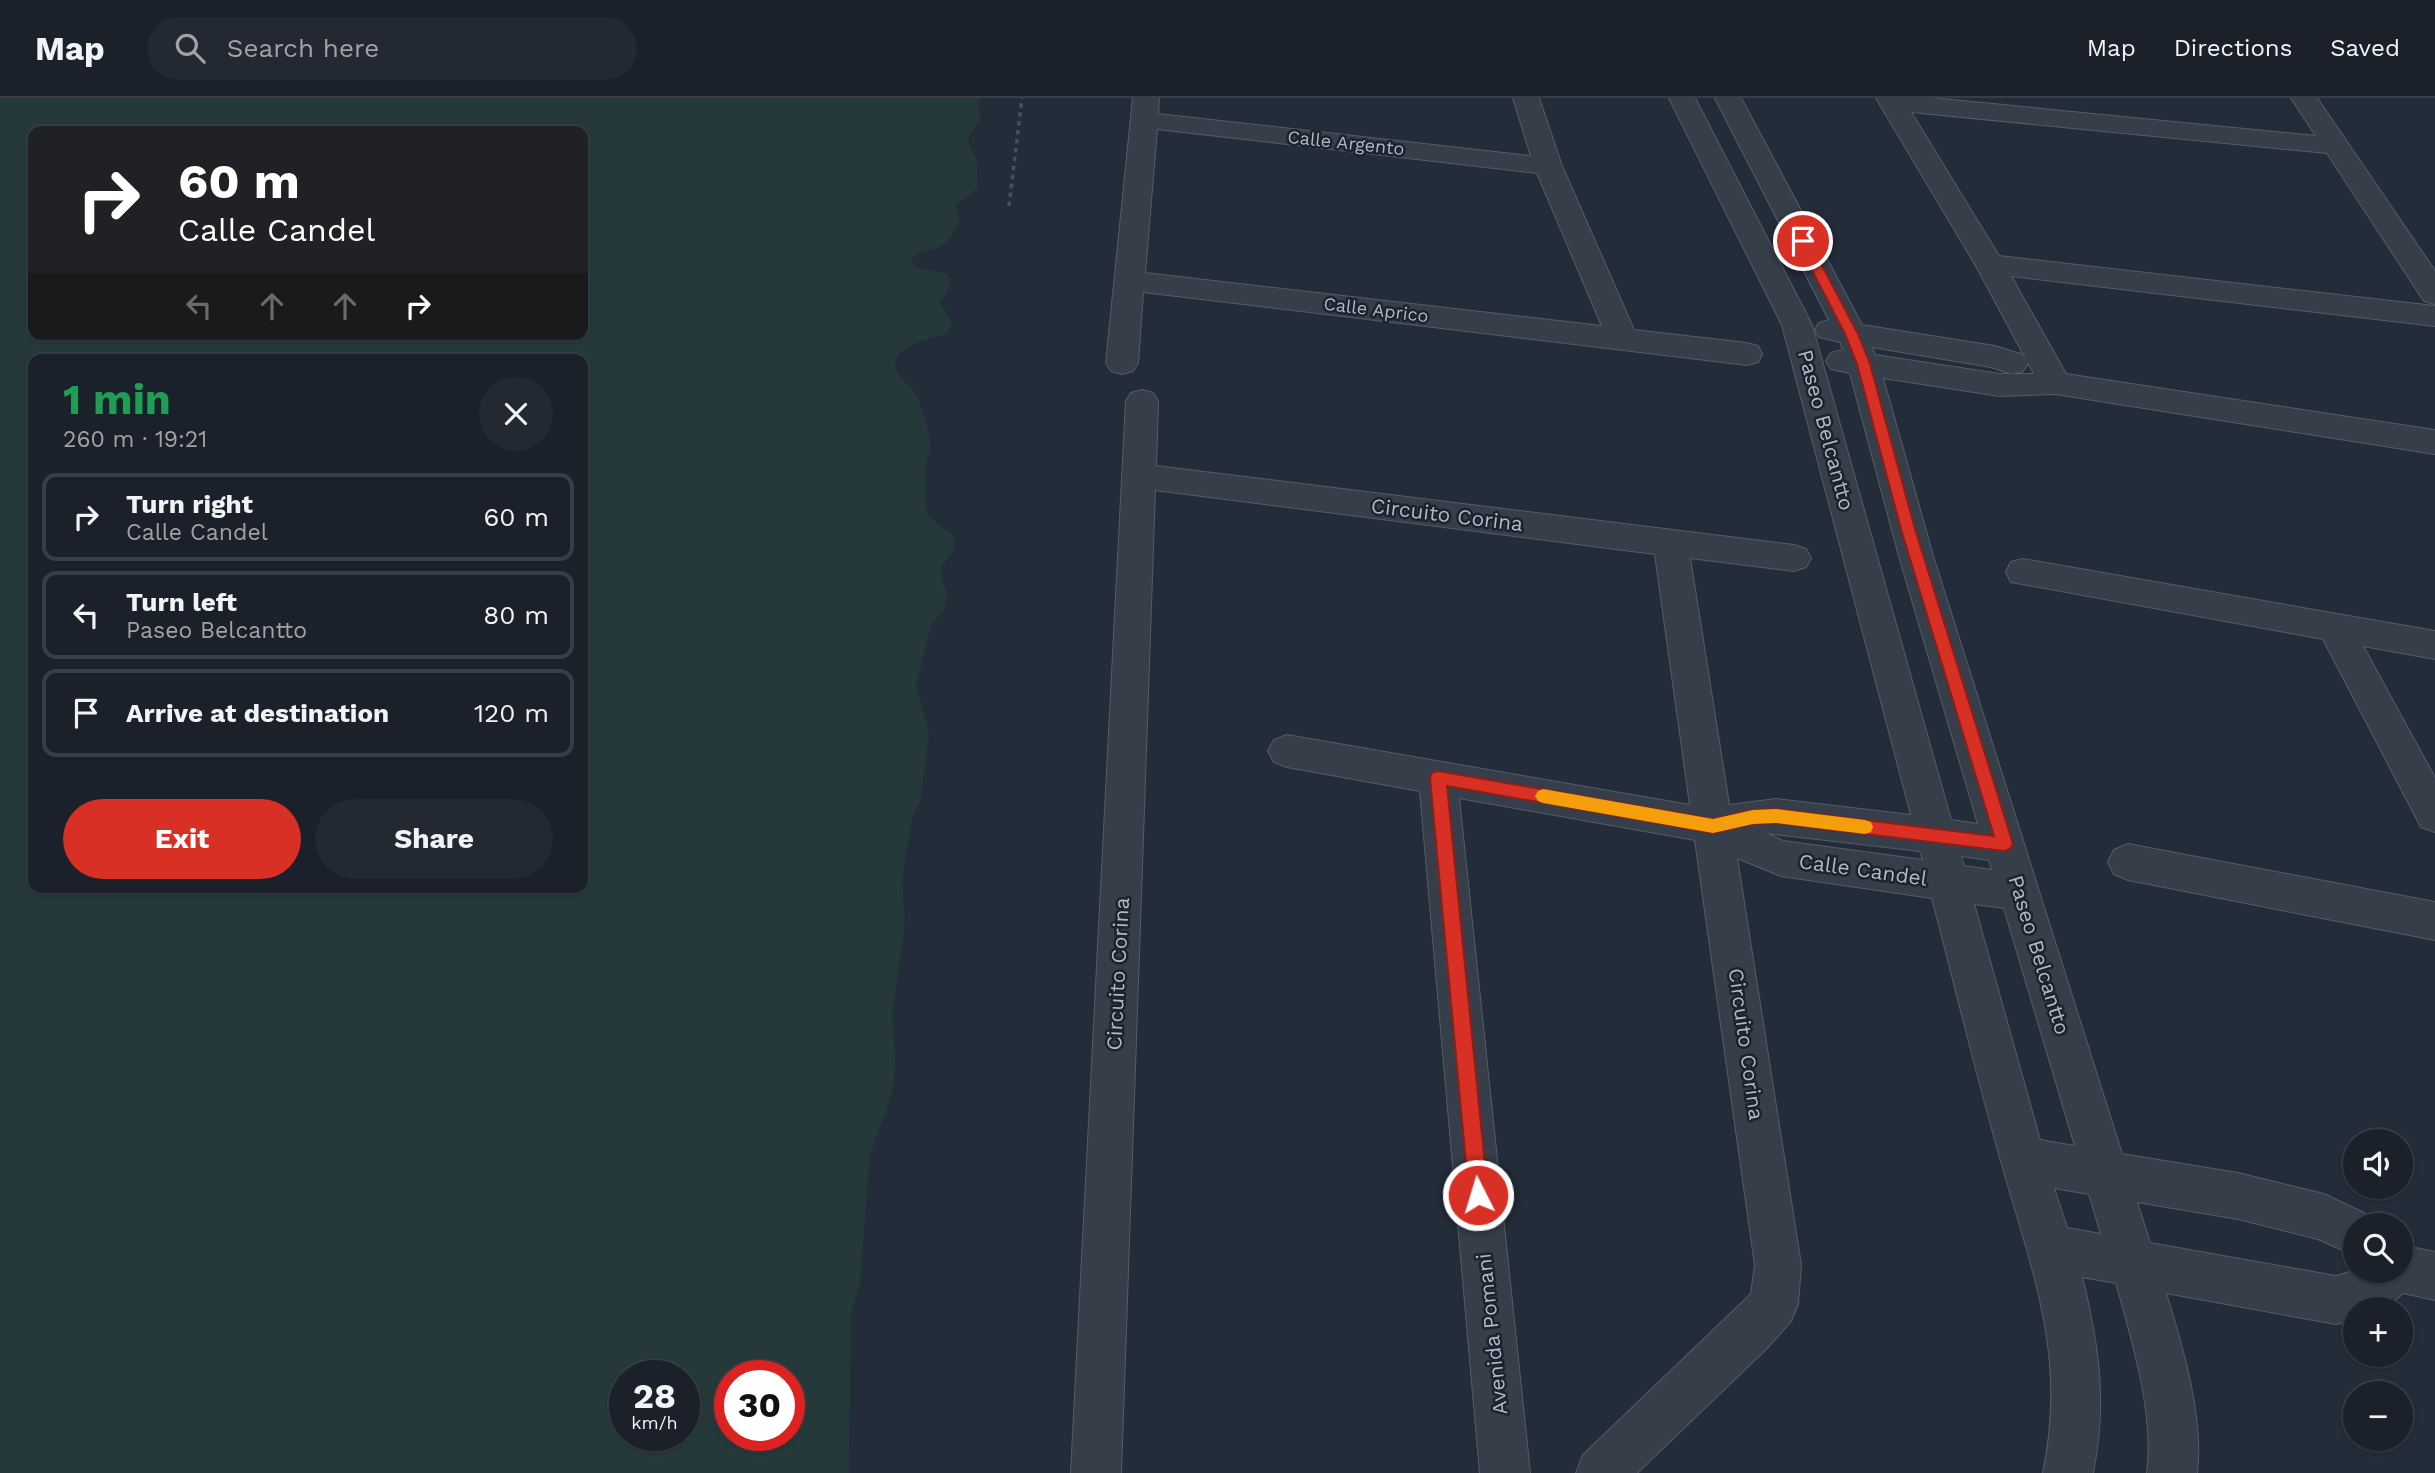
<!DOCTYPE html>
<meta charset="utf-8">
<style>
body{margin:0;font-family:"Work Sans",sans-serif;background:#232933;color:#f1f3f6;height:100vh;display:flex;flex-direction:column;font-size:26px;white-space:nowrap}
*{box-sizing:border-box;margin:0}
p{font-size:23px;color:#9fa3a9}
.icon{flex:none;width:38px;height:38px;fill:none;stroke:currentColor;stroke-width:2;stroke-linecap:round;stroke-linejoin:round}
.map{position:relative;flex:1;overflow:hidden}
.side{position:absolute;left:28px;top:256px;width:560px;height:539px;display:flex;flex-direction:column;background:#1a212b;border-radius:14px;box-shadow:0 2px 5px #0004,0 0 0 2px #383e47}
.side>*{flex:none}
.guide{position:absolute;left:28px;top:28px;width:560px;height:214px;border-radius:14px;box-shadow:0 2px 5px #0004,0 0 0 2px #383e47;background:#202124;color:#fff;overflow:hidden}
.tools{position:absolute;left:2343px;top:1031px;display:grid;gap:14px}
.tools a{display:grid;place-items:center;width:70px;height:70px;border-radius:50%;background:#1a212b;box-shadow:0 2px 5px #0004,0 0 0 2px #383e47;font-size:35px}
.speed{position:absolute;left:609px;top:1262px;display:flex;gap:14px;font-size:35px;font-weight:700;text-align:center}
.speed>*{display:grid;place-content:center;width:91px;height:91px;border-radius:50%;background:#1a212b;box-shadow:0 2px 5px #0004,0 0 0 2px #383e47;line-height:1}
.speed small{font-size:18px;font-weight:400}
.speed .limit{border:10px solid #d22;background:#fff;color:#111}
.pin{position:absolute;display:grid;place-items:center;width:60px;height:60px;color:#fff;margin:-30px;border:4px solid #fff;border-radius:50%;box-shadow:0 2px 7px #0007}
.me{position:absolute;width:77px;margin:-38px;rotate:355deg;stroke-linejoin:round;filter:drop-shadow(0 0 5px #0008)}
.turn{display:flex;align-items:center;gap:24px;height:147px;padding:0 35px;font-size:32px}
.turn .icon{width:91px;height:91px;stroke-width:2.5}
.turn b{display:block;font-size:49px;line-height:60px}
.lanes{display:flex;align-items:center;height:66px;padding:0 35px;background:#0003;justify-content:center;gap:35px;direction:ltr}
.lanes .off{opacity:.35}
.round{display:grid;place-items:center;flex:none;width:74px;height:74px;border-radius:37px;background:#232933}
.overview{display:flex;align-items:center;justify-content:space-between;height:119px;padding:0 35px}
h1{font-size:42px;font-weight:700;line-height:52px;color:#1e9e55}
.primary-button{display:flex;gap:14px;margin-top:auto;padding:14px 35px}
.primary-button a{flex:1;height:80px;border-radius:42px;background:#d93025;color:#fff;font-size:28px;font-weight:700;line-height:80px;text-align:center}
.primary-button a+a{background:#232933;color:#f1f3f6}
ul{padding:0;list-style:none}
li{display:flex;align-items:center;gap:21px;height:88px;margin:0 14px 10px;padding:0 21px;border:4px solid #383e47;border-radius:14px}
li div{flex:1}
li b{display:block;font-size:26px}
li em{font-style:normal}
header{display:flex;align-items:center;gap:42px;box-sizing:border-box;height:98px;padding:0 35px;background:#1a212b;border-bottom:2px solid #383e47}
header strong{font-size:33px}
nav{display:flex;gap:38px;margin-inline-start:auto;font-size:24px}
.search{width:490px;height:63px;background:#232933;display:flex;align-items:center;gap:18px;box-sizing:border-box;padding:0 24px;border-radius:38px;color:#9fa3a9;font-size:26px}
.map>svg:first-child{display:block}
</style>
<header>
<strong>Map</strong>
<div class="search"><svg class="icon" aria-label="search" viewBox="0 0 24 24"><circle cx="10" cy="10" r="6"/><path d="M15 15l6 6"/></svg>Search here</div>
<nav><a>Map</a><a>Directions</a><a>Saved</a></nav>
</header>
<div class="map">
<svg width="2435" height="1375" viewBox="0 0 2435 1375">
<rect width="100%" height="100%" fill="#232c39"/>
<path fill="#25393b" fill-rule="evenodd" d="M0 0H982L978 4 980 22C963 45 967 38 976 62 978 67 977 83 978 90L956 106 959 124C955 130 951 139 946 144 936 154 922 150 910 161L917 170 947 175C952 189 949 194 939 204L952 224 948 235C934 240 903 245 897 260 890 278 913 287 918 301 923 317 932 336 930 353 930 358 926 363 926 368 925 376 924 405 926 411 936 437 976 431 941 469L942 484 948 497 944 512 932 524 916 587 929 635 921 701 912 720 902 781 905 824 892 916 895 958 894 985 888 1009 870 1055 860 1185 851 1214 849 1375H0ZM33 33H583V236H33ZM33 261H583V789H33ZM625 1278H684V1337H625ZM730 1278H789V1337H730Z"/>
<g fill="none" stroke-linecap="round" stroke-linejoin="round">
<g stroke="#545c68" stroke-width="2">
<g id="minor">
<path d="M1133 0H1159L1158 16 1531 58 1513 0H1539L1562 68 1634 232 1747 245 1758 248 1762 256 1758 264 1747 267 1143 194 1138 265 1133 273 1122 276 1111 273 1106 265ZM1157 31 1537 75 1602 228 1145 175Z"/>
<path d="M1669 0H1695L1812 227 1951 722 1978 726 1899 458 1850 275 1831 271 1826 263 1831 255 1843 252 1840 244 1819 239 1815 232 1819 225 1829 222 1715 0H1741L1862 227 1995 248 2023 257 2028 265 2023 273 2012 276 1991 269 1872 249 1875 257 2000 276H2034L1975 166 1876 0H1932L2316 38 2291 0H2317L2435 173V206L2424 203 2327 55 1911 14 1999 158 2435 208V228L2011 178 2066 276 2435 332V356L2055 296 2000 298 1883 280 1933 458 2122 1056 2238 1075 2324 1096 2372 1119 2376 1127H2356V1158L2318 1141 2238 1121 2137 1104 2150 1145 2336 1178 2357 1172H2401V1147L2435 1154V1202L2403 1195 2385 1211H2356V1222L2336 1226 2166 1195C2182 1247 2204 1320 2197 1375H2147C2155 1317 2132 1241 2116 1185L2082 1179C2099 1248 2107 1305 2093 1375H2043C2068 1258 2032 1173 2001 1063 1976 976 1955 887 1932 800L1781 778 1737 760 1801 1167 1798 1206 1791 1223 1767 1250 1637 1375H1576L1583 1357 1751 1196 1755 1167 1695 742 1459 700 1530 1375H1480L1420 693 1287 669 1274 664 1268 653 1274 642 1287 637 1690 707 1655 456 1155 392 1121 1375H1071L1126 303 1131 295 1142 292 1153 295 1158 303 1156 368 1794 447 1806 451 1811 460 1806 469 1794 473 1690 460 1729 707 1776 701 1911 717 1782 227ZM1766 735 1920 753 1923 762 1783 743ZM1961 758 1989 762 1992 772 1964 768ZM1974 806 2004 810 2075 1048 2040 1042ZM2054 1090 2089 1096 2101 1136 2067 1130Z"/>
<polygon points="2023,461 2435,533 2435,561 2363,548 2435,680 2435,734 2421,729 2323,541 2011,484 2006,474 2011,464"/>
<polygon points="2128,746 2435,804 2435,842 2128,782 2114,776 2108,764 2114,752"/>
</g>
</g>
<polyline stroke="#425458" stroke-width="3.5" stroke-dasharray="4.5 4.5" stroke-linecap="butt" points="1009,108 1022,0"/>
<use href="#minor" fill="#363e4a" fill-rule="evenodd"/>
</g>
<polygon fill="#d93025" stroke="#8d1f18" stroke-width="2" points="1803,139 1809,143 1858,236 1870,266 1915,431 2013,746 2010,751 2004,753 1776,725 1753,726 1713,735 1447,688 1488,1097 1485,1104 1478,1106 1472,1104 1469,1097 1430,680 1432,675 1438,673 1713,721 1753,712 1776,711 1994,738 1901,431 1857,266 1845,236 1797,143"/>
<polygon fill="#f59e0b" points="1543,691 1713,721 1753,712 1776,711 1865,722 1871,724 1873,729 1871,734 1865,736 1776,725 1753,726 1713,735 1543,705 1538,703 1535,698 1538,693"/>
<g text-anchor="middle" stroke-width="5" stroke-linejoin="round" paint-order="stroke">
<g font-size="18" fill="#b1b9c6" stroke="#1b232f">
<text transform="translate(1346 45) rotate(6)" y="6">Calle Argento</text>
<text transform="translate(1376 212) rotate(7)" y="6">Calle Aprico</text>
</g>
<g font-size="21" fill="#b1b9c6" stroke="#1b232f">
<text transform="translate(1826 332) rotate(75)" y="7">Paseo Belcantto</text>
<text transform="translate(1447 417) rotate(7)" y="7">Circuito Corina</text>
<text transform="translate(1863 772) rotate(8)" y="7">Calle Candel</text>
<text transform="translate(2039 857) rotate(73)" y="7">Paseo Belcantto</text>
<text transform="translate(1118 876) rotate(-87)" y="7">Circuito Corina</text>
<text transform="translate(1746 946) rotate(82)" y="7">Circuito Corina</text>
<text transform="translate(1492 1236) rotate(-96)" y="7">Avenida Pomani</text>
</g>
</g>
</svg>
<div class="tools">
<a><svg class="icon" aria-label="sound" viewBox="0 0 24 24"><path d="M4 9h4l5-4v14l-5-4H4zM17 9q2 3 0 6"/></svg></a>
<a><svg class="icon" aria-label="search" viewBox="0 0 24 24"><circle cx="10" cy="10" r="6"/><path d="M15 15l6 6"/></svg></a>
<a>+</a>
<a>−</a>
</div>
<div class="speed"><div>28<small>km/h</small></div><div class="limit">30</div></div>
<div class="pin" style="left:1803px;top:143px;background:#d93025"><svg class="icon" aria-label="arrive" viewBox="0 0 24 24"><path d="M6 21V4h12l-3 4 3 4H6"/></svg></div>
<svg class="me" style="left:1478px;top:1097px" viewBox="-20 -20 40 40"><circle r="17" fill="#d93025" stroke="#fff" stroke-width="3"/><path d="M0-11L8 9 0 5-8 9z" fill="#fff"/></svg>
<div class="guide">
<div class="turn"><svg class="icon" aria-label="right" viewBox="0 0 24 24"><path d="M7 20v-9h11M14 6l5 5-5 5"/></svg><div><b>60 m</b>Calle Candel</div></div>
<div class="lanes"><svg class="icon off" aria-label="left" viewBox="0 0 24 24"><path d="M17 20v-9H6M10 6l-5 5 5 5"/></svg><svg class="icon off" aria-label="ahead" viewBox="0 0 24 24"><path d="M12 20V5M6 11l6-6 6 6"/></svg><svg class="icon off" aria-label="ahead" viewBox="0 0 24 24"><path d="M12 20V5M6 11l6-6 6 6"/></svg><svg class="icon" aria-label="right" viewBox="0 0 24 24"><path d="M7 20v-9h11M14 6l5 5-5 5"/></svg></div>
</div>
<section class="side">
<div class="overview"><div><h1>1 min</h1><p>260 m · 19:21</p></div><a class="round"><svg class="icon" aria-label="close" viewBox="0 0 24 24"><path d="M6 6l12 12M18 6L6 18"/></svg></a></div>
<ul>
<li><svg class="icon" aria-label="right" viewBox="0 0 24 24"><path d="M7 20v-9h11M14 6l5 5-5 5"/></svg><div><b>Turn right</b><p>Calle Candel</p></div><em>60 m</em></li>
<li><svg class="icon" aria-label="left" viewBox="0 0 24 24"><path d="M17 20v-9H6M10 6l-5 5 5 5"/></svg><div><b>Turn left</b><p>Paseo Belcantto</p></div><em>80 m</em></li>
<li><svg class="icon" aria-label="arrive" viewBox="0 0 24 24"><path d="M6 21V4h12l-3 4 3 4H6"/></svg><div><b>Arrive at destination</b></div><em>120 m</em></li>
</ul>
<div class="primary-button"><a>Exit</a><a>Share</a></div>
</section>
</div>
